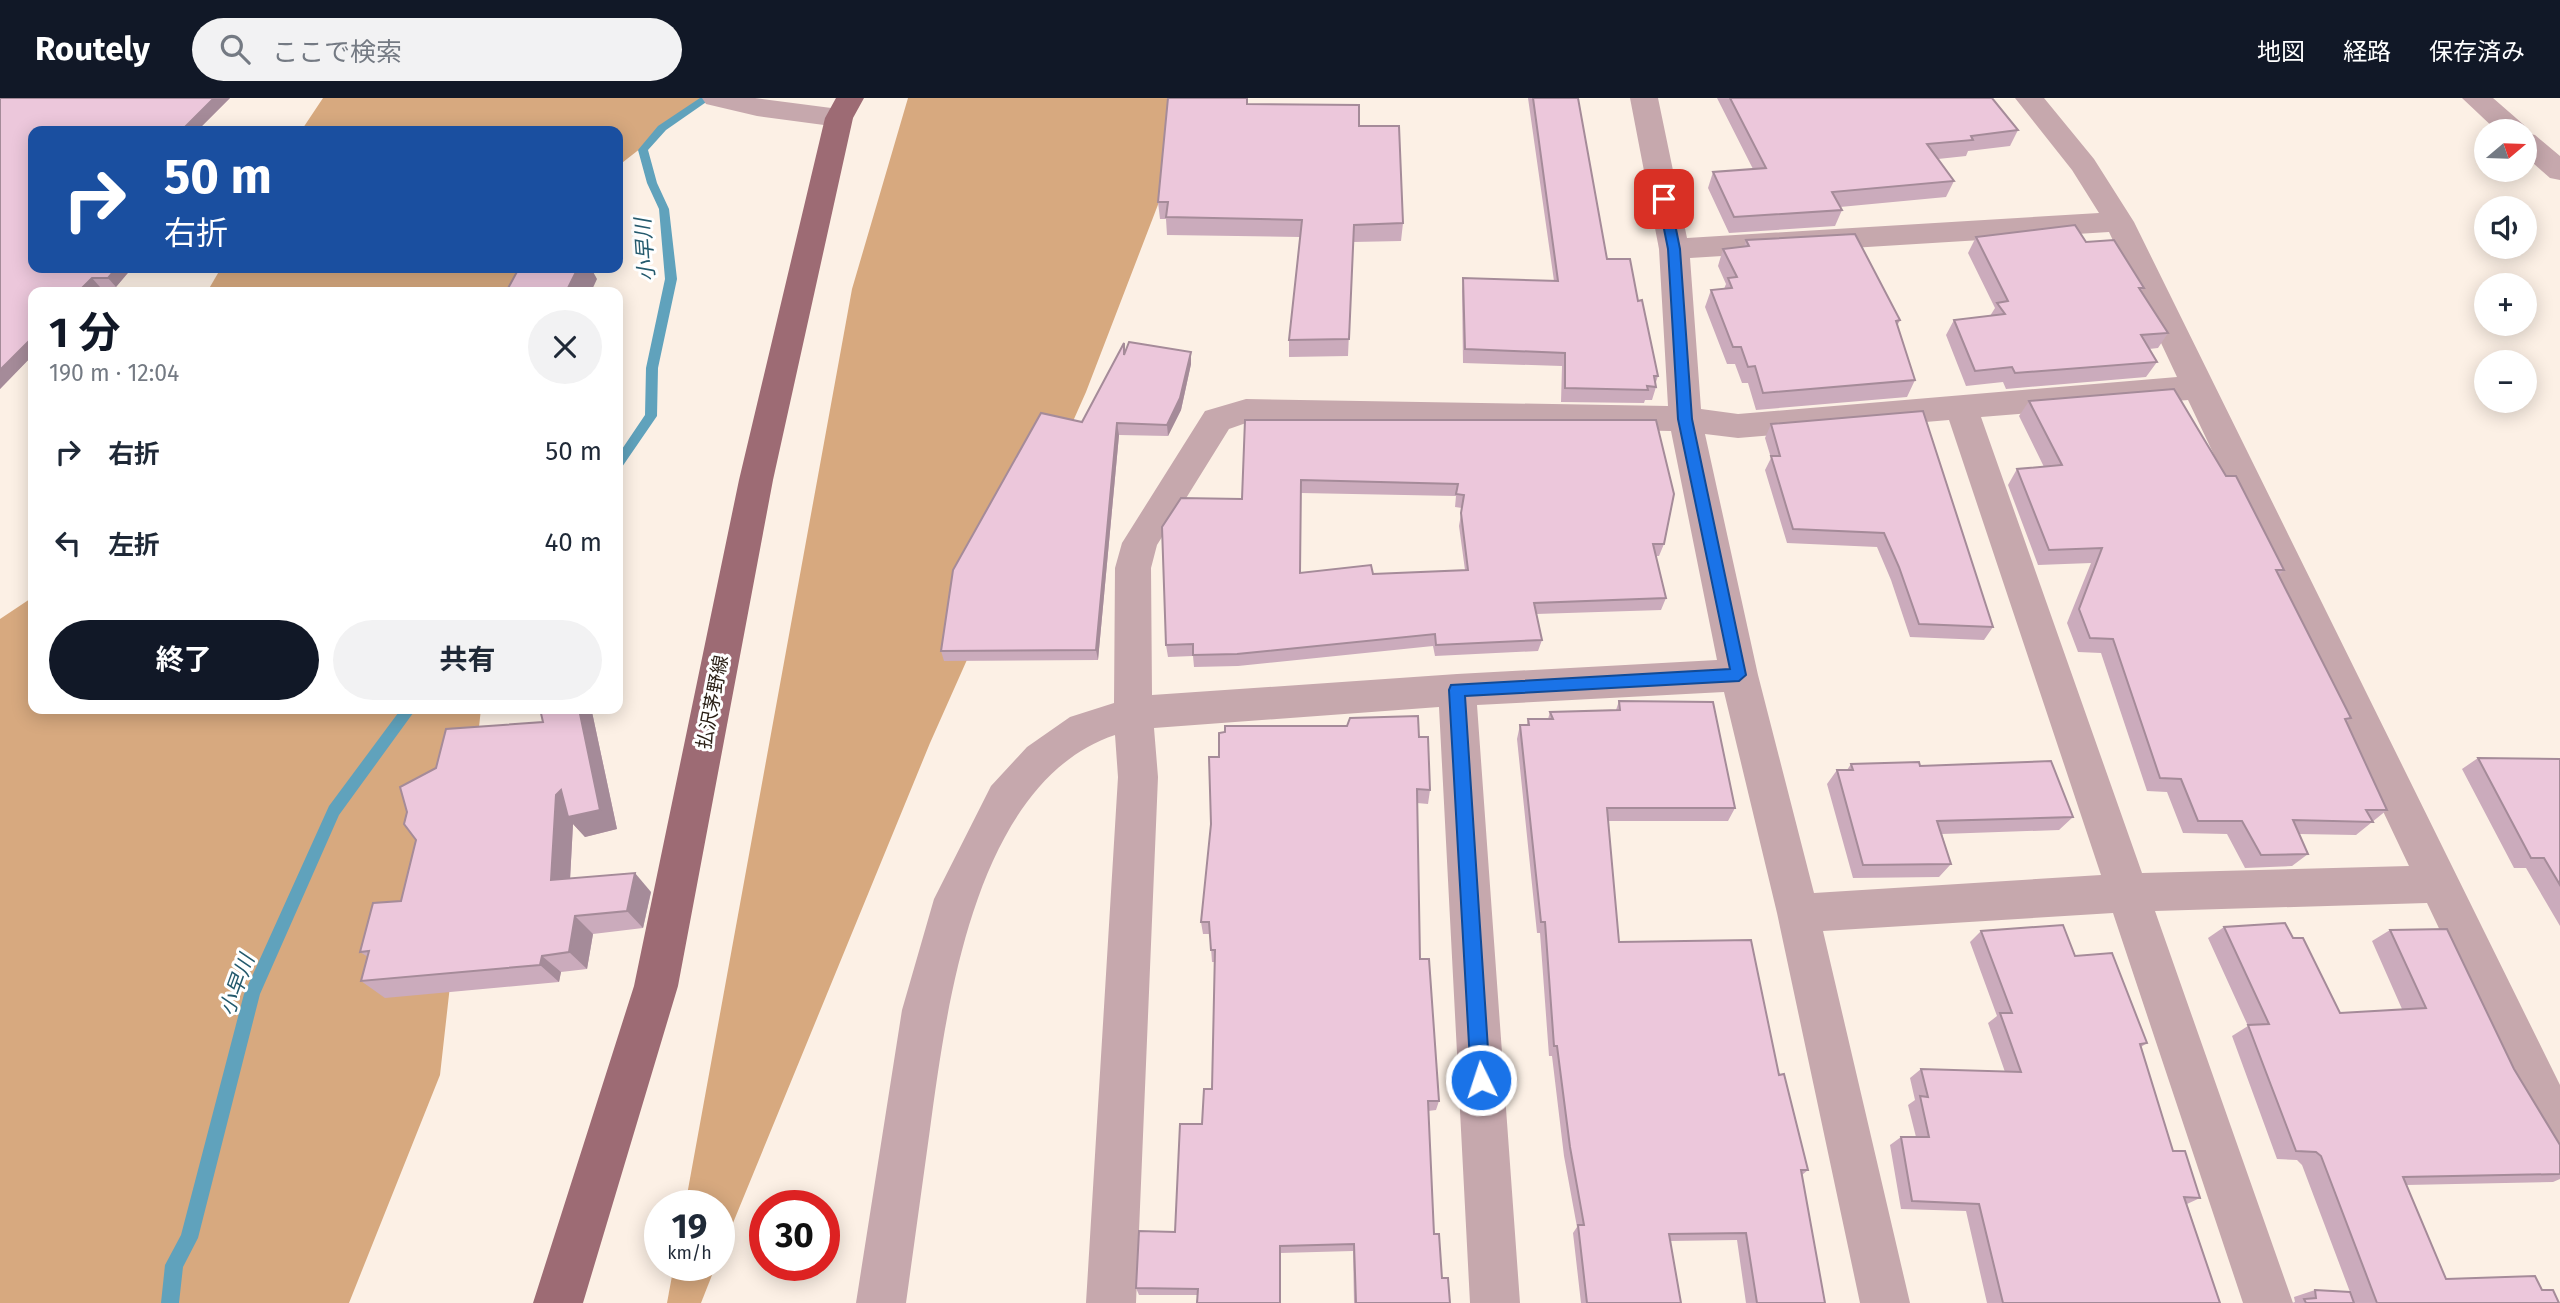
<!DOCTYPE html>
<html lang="ja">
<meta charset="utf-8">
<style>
body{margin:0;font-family:"Fira Sans","Noto Sans JP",sans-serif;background:#f2f2f3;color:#1f2937;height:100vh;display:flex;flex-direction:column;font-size:26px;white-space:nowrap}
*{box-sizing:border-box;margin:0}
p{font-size:23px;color:#747a83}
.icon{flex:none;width:38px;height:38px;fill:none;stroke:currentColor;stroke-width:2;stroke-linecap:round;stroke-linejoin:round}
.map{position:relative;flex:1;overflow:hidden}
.details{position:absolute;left:28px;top:189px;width:595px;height:427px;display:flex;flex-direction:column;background:#fff;border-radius:14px;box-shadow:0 4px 18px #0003}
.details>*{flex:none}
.banner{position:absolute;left:28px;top:28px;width:595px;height:147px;border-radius:14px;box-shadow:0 4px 18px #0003;background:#1a4fa0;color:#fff;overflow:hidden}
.needle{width:46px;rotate:71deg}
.buttons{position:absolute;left:2474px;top:21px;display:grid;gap:14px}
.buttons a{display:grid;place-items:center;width:63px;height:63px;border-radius:50%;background:#fff;box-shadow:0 4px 18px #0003;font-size:35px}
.speed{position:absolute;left:644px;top:1092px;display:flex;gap:14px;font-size:35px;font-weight:700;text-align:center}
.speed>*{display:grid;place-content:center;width:91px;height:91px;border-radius:50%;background:#fff;box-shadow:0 4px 18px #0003;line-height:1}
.speed small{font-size:18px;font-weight:400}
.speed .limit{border:10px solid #d22;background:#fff;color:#111}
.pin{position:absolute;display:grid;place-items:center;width:60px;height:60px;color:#fff;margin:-30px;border-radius:14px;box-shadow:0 4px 10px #0006}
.me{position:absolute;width:77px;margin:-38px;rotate:356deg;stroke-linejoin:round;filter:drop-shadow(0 0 5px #0008)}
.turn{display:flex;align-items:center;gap:24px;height:147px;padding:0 21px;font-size:32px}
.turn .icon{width:91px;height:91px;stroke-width:2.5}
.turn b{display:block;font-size:49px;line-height:60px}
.round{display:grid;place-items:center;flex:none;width:74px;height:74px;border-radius:37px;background:#f2f2f3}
.summary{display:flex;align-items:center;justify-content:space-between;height:119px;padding:0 21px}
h1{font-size:42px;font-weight:700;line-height:52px;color:#111827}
.cta{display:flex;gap:14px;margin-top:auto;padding:14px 21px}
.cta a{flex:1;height:80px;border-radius:42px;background:#111827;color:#fff;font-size:28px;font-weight:700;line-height:80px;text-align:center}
.cta a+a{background:#f2f2f3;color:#1f2937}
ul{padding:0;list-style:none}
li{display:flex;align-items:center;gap:21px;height:91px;padding:0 21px}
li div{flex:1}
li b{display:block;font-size:26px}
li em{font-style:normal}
header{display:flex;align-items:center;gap:42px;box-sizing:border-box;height:98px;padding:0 35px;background:#111827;color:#fff}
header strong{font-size:33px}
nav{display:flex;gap:38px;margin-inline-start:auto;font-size:24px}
.search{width:490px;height:63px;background:#f2f2f3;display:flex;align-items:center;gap:18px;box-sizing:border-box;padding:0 24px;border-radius:38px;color:#747a83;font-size:26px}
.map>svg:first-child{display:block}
</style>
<header>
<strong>Routely</strong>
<div class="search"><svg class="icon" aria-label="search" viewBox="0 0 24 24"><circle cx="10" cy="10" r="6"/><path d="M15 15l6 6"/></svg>ここで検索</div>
<nav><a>地図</a><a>経路</a><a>保存済み</a></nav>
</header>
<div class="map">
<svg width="2560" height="1205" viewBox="0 0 2560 1205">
<rect width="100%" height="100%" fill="#fcf0e5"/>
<g fill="#d7a97f">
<polygon points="323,0 705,0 618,68 618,33 301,33"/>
<polygon points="908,0 1199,0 1086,294 930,645 719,1159 719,1108 685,1108 852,191"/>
<polygon points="221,170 572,170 565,194 207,194"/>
<polygon points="33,499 33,611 481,611 440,977 349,1205 0,1205 0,521"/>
<polygon points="674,1167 716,1167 701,1205 667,1205"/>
</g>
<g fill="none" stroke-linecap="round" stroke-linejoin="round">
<g fill="#60a2bc" fill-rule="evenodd">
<polygon points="700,0 712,0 666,32 648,52 657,85 669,111 677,181 658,270 657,318 622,369 618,371 618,357 645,317 646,270 665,181 659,111 647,85 638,52 658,28"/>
<polygon points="401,611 416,611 339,717 260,896 198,1140 183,1169 179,1205 161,1205 165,1167 181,1137 244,896 329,708"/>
</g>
<g fill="#c6a8ad" fill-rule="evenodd">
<polygon points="702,0 755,0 839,11 849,14 853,20 849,26 839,29 757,18 706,6"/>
<path d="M1630 0H1658L1687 140 2099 115 2072 72 2015 0H2044L2094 61 2134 124 2560 987V1059L2544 1052 2427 805 2155 813 2293 1205H2243L2113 815 1823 833 1910 1205H1860L1777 815 1724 594 1477 607 1520 1205H1470L1439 609 1154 630 1158 679 1136 1205H1086L1118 679 1115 637C975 684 947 906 930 1031 922 1089 914 1147 906 1205H856L902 912 934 801 991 688 1027 649 1070 619 1114 605 1115 470 1122 445 1205 313 1246 301 1668 308 1659 151ZM2109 134 2177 279 1738 316 1701 311 1690 160ZM2188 302 2409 768 2142 775 1981 319ZM1949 322 2101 777 1814 795 1758 577 1705 336 1738 340ZM1246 325 1671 333 1717 562 1457 576 1152 597 1151 470 1157 447 1229 331Z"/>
<polygon points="2462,0 2493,0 2524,27 2527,35 2535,37 2560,58 2560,82 2550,80 2525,58 2525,33 2497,33"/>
</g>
<polygon fill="#9d6b74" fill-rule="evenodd" points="836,0 864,0 853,20 773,382 678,888 583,1205 533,1205 634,888 739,382 825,20"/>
</g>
<g fill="#cbabbc" fill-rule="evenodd">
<polygon points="0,0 230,0 197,33 33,33 132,170 116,189 100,189 95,194 33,194 33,257 0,291"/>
<polygon points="1528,0 1578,0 1607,161 1638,203 1658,278 1656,284 1656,289 1652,302 1645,302 1644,305 1561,304 1562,268 1463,265 1462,193 1463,180 1554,183"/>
<polygon points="1717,0 1992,0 2018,32 2010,48 1968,53 1966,58 1938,61 1954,83 1946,99 1840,109 1842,112 1835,128 1729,135 1708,90 1713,74 1753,71"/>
<polygon points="1247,6 1359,28 1403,125 1401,143 1353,144 1348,258 1289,259 1289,242 1300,139 1167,137 1166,121 1160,121 1158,104"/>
<polygon points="1976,139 2086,144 2144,190 2141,194 2168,235 2158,250 2149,251 2157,264 2146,279 2006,291 2003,284 1966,288 1946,237 1954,222 1990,218 1995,210 1968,155"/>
<polygon points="1746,142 1900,222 1897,228 1915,282 1907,299 1756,312 1748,285 1742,285 1735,266 1727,266 1705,209 1711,192 1724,191 1726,186 1718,168 1723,151 1744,149"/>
<polygon points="1125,253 1191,254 1191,266 1181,312 1168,338 1119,337 1098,562 944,563 941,553"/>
<polygon points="2029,303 2284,472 2278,478 2351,620 2347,624 2387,712 2356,737 2299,736 2308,756 2292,768 2245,770 2227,736 2183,735 2167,694 2147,693 2101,555 2078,554 2067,525 2091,465 2038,467 2008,387 2017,371 2044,369 2019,318"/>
<path d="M1245 322 1664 446 1659 458H1656L1666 500 1661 512 1536 516 1542 542 1538 553 1435 558 1433 548 1238 568 1194 569 1193 558 1168 559 1166 547 1242 401ZM1301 395 1456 398 1455 409 1462 410 1459 428 1465 472 1373 476 1300 475Z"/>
<polygon points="1771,326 1993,529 1984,542 1910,539 1891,482 1877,449 1787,445 1765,372 1771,360 1765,340"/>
<polygon points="1619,603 1735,710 1728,723 1608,723 1619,844 1779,977 1808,1072 1802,1077 1825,1205 1746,1205 1737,1142 1670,1143 1681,1205 1581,1205 1573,1135 1577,1129 1564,1058 1552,958 1549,958 1540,835 1537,835 1517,641 1520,627 1527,627 1528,621 1548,621 1550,614 1616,612"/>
<polygon points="592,614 617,731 585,739 573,726 570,781 651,794 643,830 593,836 587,871 561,874 559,884 385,900 361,883 368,859 360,854 543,624"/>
<polygon points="1419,639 1430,692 1428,706 1417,705 1420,861 1439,1003 1436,1012 1428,1013 1434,1136 1442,1180 1450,1205 1354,1205 1353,1153 1280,1155 1198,1197 1139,1197 1136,1190 1175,1134 1212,991 1215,864 1212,864 1210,836 1203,836 1201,824 1219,659"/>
<polygon points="2478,660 2560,661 2560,828 2526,770 2514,770 2462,671"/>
<polygon points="1851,666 1920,668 2073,719 2059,732 1942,736 1951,766 1939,779 1853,780 1827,686 1837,672 1847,672"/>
<polygon points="2224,829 2293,840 2340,915 2402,911 2372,843 2390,832 2514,971 2560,1047 2560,1081 2553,1084 2406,1087 2446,1181 2542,1192 2559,1205 2292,1205 2295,1204 2294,1199 2315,1192 2350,1194 2302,1067 2297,1062 2277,1061 2232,938 2248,928 2208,840"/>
<polygon points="1981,833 2075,858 2147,945 2141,949 2173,1053 2200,1100 2187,1106 2220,1205 1987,1205 1966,1113 1901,1111 1890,1047 1901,1039 1916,1039 1908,1007 1915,1002 1910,980 1921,971 2005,974 1988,925 1997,918 1970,844"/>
</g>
<g fill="#a58b99">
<polygon points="214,0 230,0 197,33 181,33"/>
<polygon points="116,170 132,170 116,189 108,180"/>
<polygon points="578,170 591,170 597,181 591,194 566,194"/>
<polygon points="92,180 100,189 95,194 78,194"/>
<polygon points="33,239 33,257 0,291 0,272"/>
<polygon points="1191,254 1191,266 1181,312 1168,338 1167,327"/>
<polygon points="1117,325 1119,337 1098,562 1096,552"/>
<polygon points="579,611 596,611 592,614 617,731 585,739 573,726 569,801 551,782 556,697 561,692"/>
<polygon points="635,775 651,794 643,830 627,813"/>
<polygon points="575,818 593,836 587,871 569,854"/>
<polygon points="542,858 561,874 559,884 540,867"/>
</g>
<g fill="#ecc7db" stroke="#a58b99" stroke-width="2" fill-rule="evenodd">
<polygon points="0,0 214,0 181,33 33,33 33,170 116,170 108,180 92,180 78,194 33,194 33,239 0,272"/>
<polygon points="1168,0 1247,0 1247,6 1359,7 1359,28 1399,28 1403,125 1354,127 1349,241 1289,242 1302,122 1166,119 1168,104 1158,104"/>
<polygon points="1533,0 1578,0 1607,161 1630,161 1638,203 1642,202 1658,278 1654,278 1656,289 1647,288 1648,292 1565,290 1565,255 1465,251 1463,180 1558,183"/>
<polygon points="1730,0 1992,0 2018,32 1971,38 1973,42 1927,46 1954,83 1832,94 1842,112 1734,119 1713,74 1766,70"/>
<polygon points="2075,127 2086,144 2114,142 2144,190 2139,190 2168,235 2141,237 2157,264 2015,275 2012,269 1975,273 1954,222 2005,216 1997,205 2008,203 1976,139"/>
<polygon points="1855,136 1900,222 1896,223 1915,282 1763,295 1755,268 1748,269 1741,249 1733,249 1711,192 1732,190 1728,180 1737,179 1723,151 1749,148 1746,142"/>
<polygon points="519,170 578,170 566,194 506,194"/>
<polygon points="1129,244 1191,254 1180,300 1167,327 1117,325 1096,552 941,553 953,472 1041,315 1082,324 1124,245 1124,257"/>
<polygon points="2174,291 2226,378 2236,378 2284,472 2276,472 2351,620 2345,621 2387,712 2366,712 2373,724 2293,722 2308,756 2261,757 2242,723 2198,723 2181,681 2160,680 2113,541 2090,540 2079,511 2102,450 2049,452 2017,371 2062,367 2029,303"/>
<polygon points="1923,313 1993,529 1919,526 1899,469 1884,435 1793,431 1771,358 1780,358 1771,326"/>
<path d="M1245 322H1656L1674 396 1664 446H1653L1666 500 1534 505 1542 542 1436 547 1435 536 1237 556 1193 557V546L1166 547 1162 429 1181 400 1242 401ZM1301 382 1458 386 1456 396 1464 397 1461 415 1468 472 1373 476 1371 467 1300 475Z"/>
<polygon points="1619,603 1713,604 1735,710 1607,710 1619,844 1751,842 1779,977 1784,976 1808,1072 1801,1072 1825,1205 1757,1205 1746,1135 1669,1136 1681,1205 1587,1205 1578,1127 1584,1127 1570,1049 1557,948 1554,948 1545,824 1541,824 1520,627 1529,627 1528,621 1553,621 1550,614 1620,612"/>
<polygon points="540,611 579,611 600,712 568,719 561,692 556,697 551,782 635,775 627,813 575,818 569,854 542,858 540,867 361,883 369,853 360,854 373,805 401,803 416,742 404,726 407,714 400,689 436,670 446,631 543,624"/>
<polygon points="1418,618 1419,639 1428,639 1430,692 1417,691 1420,861 1429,861 1439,1003 1428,1003 1434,1136 1439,1136 1442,1180 1448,1180 1450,1205 1356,1205 1354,1146 1280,1148 1280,1205 1197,1205 1198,1191 1136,1190 1139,1133 1175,1134 1180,1026 1202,1026 1204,991 1212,991 1215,852 1211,852 1209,824 1201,824 1211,726 1209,659 1219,659 1219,635 1225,634 1225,628 1347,628 1350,620"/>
<polygon points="2478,660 2560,661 2560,787 2544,760 2531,760"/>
<polygon points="2051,663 2073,719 1937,723 1951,766 1863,767 1837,672 1853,672 1851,666 1919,664 1920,668"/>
<polygon points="2285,825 2293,840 2303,840 2340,915 2426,910 2390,832 2447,831 2514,971 2560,1047 2560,1076 2403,1079 2446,1181 2535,1178 2542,1192 2553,1192 2559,1205 2377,1205 2321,1058 2316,1054 2296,1053 2248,927 2269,926 2224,829"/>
<polygon points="2063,827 2075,858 2112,855 2147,945 2140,946 2173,1053 2185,1053 2200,1100 2184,1099 2220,1205 2003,1205 1979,1106 1912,1103 1901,1039 1929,1039 1920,998 1928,999 1921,971 2021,974 2000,915 2012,915 1981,833"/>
<polygon points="2315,1192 2350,1194 2354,1205 2306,1205 2304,1201 2316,1200"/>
</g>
<polygon fill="#1a73e8" stroke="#114b97" stroke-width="2" points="1664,97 1670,101 1680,151 1692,321 1746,577 1739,583 1465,598 1490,982 1487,988 1481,991 1474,988 1471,982 1449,592 1451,587 1730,571 1678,321 1668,151 1658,101"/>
<g text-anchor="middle" stroke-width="6" stroke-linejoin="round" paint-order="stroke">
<g font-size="19" fill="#291e14" stroke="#fff">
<text transform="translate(712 604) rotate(-79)" y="7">払沢茅野線</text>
</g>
<g font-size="21" font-style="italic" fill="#245a6d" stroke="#fff">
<text transform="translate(645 152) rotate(-94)" y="7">小早川</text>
<text transform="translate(237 887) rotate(-70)" y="7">小早川</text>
</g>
</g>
</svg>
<div class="buttons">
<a><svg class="needle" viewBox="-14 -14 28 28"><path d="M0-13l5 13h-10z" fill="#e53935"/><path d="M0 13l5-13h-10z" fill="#747a83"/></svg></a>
<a><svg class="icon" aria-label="sound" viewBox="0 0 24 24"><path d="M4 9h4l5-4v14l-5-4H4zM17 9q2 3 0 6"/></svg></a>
<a>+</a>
<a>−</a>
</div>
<div class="speed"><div>19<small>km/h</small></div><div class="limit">30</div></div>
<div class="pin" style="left:1664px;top:101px;background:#d93025"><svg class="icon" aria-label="arrive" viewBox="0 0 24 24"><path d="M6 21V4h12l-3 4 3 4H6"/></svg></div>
<svg class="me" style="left:1481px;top:982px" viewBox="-20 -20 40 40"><circle r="17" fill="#1a73e8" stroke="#fff" stroke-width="3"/><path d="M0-11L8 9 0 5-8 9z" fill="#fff"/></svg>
<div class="banner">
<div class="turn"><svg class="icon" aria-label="right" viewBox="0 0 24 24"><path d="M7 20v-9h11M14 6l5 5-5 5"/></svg><div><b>50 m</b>右折</div></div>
</div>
<section class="details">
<div class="summary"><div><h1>1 分</h1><p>190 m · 12:04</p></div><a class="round"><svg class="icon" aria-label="close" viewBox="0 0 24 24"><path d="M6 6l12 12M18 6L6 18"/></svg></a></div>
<ul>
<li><svg class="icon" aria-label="right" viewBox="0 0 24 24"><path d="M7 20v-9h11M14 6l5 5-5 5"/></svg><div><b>右折</b></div><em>50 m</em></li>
<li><svg class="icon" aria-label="left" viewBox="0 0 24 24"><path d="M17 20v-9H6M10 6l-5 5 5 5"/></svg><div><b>左折</b></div><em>40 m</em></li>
</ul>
<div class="cta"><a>終了</a><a>共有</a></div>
</section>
</div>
